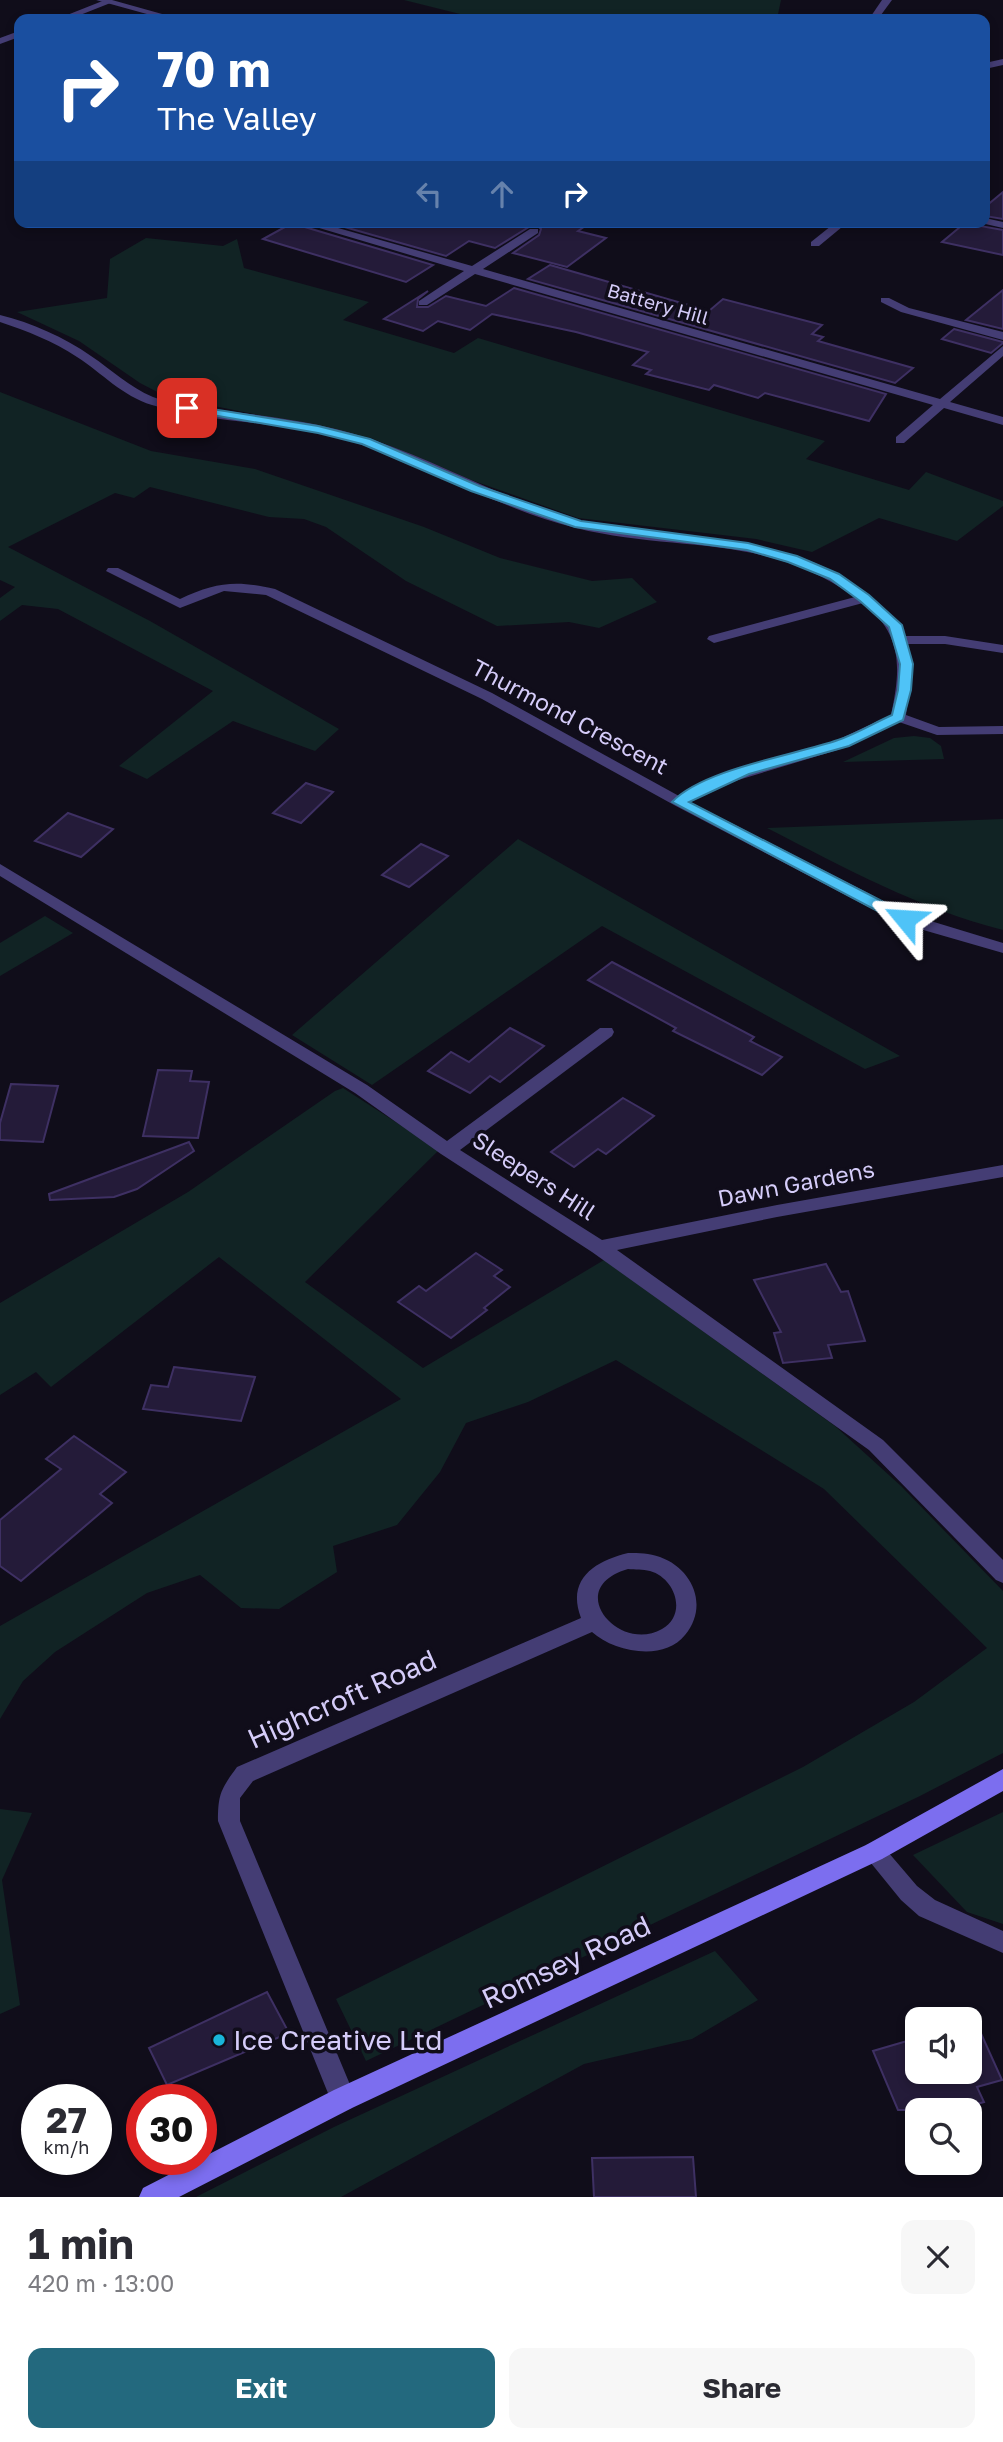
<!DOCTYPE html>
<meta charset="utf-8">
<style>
body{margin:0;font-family:"Golos Text",sans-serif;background:#f7f7f7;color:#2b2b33;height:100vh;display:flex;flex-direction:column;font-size:26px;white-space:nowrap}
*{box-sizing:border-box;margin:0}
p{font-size:23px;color:#7c7c81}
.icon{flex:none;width:38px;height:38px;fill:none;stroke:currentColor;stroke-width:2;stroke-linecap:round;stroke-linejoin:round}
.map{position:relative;height:2197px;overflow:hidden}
.side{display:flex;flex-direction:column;background:#fff;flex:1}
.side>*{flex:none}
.hud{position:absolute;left:14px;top:14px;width:976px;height:214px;border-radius:14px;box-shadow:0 4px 10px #0003;background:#1a4fa0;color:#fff;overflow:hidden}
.tools{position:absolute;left:905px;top:2007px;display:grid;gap:14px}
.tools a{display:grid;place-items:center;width:77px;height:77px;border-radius:14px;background:#fff;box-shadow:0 4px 10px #0003;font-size:35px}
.speed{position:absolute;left:21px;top:2084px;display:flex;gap:14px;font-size:35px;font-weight:700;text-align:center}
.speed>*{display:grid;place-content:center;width:91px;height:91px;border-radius:50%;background:#fff;box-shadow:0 4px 10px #0003;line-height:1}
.speed small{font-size:18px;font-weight:400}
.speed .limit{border:10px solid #d22;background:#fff;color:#111}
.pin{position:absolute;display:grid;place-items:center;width:60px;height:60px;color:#fff;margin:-30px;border-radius:14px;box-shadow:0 4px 10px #0006}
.me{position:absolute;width:77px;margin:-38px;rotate:297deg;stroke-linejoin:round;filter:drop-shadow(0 0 5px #0008)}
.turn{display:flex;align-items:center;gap:24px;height:147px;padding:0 28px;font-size:32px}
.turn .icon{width:91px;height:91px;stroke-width:2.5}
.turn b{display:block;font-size:49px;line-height:60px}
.lanes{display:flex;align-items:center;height:66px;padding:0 28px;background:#0003;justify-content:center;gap:35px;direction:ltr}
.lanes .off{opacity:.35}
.round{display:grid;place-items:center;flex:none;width:74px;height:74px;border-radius:14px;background:#f7f7f7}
.head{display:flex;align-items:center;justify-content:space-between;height:119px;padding:0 28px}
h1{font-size:42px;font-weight:700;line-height:52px}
.primary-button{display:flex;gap:14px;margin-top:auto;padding:14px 28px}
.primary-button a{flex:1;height:80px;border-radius:14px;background:#23697e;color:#fff;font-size:28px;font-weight:700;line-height:80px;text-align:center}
.primary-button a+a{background:#f7f7f7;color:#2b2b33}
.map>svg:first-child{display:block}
</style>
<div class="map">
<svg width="1003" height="2197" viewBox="0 0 1003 2197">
<rect width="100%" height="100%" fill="#100d1a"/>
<g fill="#112324">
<polygon points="404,0 781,0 777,19 480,19"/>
<polygon points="146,238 223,246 237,239 244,268 369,302 343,320 454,353 478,338 825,441 806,459 909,490 926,472 1003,501 1003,506 957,541 879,518 812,552 756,539 578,518 460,476 371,438 165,396 140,383 79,341 17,312 107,298 110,259"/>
<polygon points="0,392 151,451 255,469 424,527 500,558 592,581 632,578 657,602 599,628 569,622 497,626 406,581 326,527 304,519 269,517 150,487 134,498 115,493 8,547 150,621 339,729 315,751 233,721 147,779 119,766 213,691 58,609 22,605 0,621 0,598 15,587 0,580"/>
<polygon points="914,736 930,738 941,746 944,759 843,762 894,738"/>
<path d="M1003 819V930C920 909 843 867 767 828Z"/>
<polygon points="518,839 900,1056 865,1069 602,926 372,1085 292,1035"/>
<polygon points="45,916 73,933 0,976 0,943"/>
<polygon points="343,1088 439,1150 305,1282 423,1368 604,1260 835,1426 901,1486 1003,1591 1003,1753 920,1796 366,2061 336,1999 803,1767 914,1702 987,1648 824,1489 616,1360 528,1402 466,1423 440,1472 397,1525 333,1546 337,1572 279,1609 241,1608 200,1575 147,1593 55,1652 23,1681 0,1719 0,1626 401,1399 219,1257 51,1387 36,1372 0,1395 0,1303 188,1192 335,1091"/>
<polygon points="0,1809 32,1813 2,1880 20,2005 0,2014"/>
<polygon points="1003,1812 1003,1924 967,1912 913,1855"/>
<polygon points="715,1951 758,2000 692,2039 584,2064 341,2197 196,2197 334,2127"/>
</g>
<g fill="#241b39" stroke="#3e3063" stroke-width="2">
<polygon points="1003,192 1003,219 985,216 985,207"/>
<polygon points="294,222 298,225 433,265 406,282 263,239"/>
<polygon points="327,222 591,222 578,231 606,238 567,267 513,253 539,235 541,229 538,226 529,227 495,248 469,241 446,256"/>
<polygon points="966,222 979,222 980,226 1003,230 1003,255 942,242"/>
<polygon points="550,265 709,311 723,299 822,325 812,334 823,337 818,341 913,368 895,383 528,279"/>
<polygon points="514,288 886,394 869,421 765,393 758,398 714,385 709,390 646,374 651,370 633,365 648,352 576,332 492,314 470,330 438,321 423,331 384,319 428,291 418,299 417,307 428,307 446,296 486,306"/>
<polygon points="1003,290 1003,329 966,320"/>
<polygon points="954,329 1003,342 1003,343 991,353 942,339"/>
<polygon points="306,783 333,792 301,823 273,813"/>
<polygon points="68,813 113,829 81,857 35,841"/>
<polygon points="421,844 448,856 409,887 382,875"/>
<polygon points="612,962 754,1037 750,1041 782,1057 762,1075 673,1031 676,1028 588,980"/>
<polygon points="510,1028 544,1046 500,1082 490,1076 470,1093 428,1071 451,1052 469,1062"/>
<polygon points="158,1070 192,1071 190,1081 209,1082 198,1138 143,1136"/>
<polygon points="11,1084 58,1086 43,1142 0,1140 0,1123"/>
<polygon points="623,1098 654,1116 606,1154 598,1149 574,1167 551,1152"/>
<polygon points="189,1142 194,1151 137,1189 114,1197 50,1200 49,1194"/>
<polygon points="476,1253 502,1270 494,1276 510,1287 484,1308 487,1310 451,1338 398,1302 419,1286 426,1291"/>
<polygon points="826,1264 841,1292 848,1291 865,1341 828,1345 832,1358 783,1363 774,1333 781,1332 754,1280"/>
<polygon points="174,1367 255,1377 241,1421 143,1409 151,1385 168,1387"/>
<polygon points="74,1436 126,1472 100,1494 112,1503 21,1581 0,1566 0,1520 61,1469 46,1459"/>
<polygon points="267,1992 289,2033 167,2085 149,2048"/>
<polygon points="970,2009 1002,2080 977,2087 984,2102 955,2110 898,2110 873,2051 917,2038 917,2072 970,2072"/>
<polygon points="693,2157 696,2197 594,2197 592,2158"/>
</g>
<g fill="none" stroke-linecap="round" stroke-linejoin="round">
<g fill="#443d74" fill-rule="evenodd">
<polygon points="105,0 113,2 70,19 57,19"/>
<polygon points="882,0 892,0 878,19 869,19"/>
<polygon points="19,31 19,37 0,44 0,38"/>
<polygon points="1003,59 1003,65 985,69 985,63"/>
<polygon points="299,222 317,222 472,266 530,229 538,229 538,233 483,269 940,399 1003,346 1003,356 950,402 1003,417 1003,425 944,408 904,443 896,443 896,437 933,405 475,274 427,305 419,305 419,301 464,271"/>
<polygon points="836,222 848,222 819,246 811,246 811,242"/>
<polygon points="881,298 889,298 909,308 1003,332 1003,340 901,312 881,302"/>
<path d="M0 315C32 323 64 337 91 356 112 370 129 387 153 397 174 405 198 407 220 410 264 416 308 421 351 433 439 458 517 511 609 527 694 541 779 534 854 584 875 598 892 613 905 636H945L1003 645V653L945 644H908L912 670 906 715 939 727 1003 726V734L937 735 899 722 844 748 735 781 690 802 911 915 1003 943V953L899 923 674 805 482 699 266 595 224 591 180 608 106 571 108 568H118L180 599C216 582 236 580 275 589L492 693 679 796 724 775 833 742 891 715C901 668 903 635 863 603L714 643 707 639 709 636 855 597C764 532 676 553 576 528 495 508 424 463 344 439 282 421 214 424 152 405 122 396 102 373 77 357 53 341 27 331 0 322Z"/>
<polygon points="0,864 367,1085 447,1141 600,1028 612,1028 614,1032 612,1036 460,1150 602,1240 777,1205 1003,1165 1003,1177 777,1217 617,1250 883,1440 1003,1560 1003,1583 996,1580 869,1450 592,1252 441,1154 355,1093 0,876"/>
<path d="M628 1553C639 1553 649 1553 660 1557 693 1569 709 1606 685 1635 664 1662 614 1652 592 1632L253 1781 240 1798V1821L356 2099 352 2108 343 2111 334 2108 218 1821C218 1794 221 1789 237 1767L581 1618C566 1579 595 1561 628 1553ZM628 1569C635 1570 643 1569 650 1571 675 1578 688 1614 662 1629 619 1654 562 1588 628 1569Z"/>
<polygon points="874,1842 882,1845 917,1886 935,1900 1003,1931 1003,1953 919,1916 901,1900 862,1852 866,1845"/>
</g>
<g fill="#443d74" fill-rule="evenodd">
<polygon points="96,0 112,0 180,19 165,19"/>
<polygon points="985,218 1003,222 1003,228 981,223 985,222"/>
</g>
<polygon fill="#7c6eef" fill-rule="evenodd" points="1003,1769 1003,1791 882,1859 352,2108 179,2197 139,2197 143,2188 334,2090 866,1845"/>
</g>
<path fill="#4fc3f7" stroke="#337fa1" stroke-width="2" d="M187 405 318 426 370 439 479 486 581 521 748 543 797 556 839 574 869 595 902 625 913 664 911 690 903 720 849 746 749 774 689 802 911 916 913 919 911 923H900L672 802C703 769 795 755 838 740 856 734 874 723 892 715L898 690 900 664 889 627 860 601 830 579 788 562 747 550 575 527 471 491 362 444 318 433 183 410V406Z"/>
<circle fill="#19b5d9" stroke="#100d1a" stroke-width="2.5" cx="219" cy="2040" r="7"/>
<g text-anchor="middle" stroke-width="7" stroke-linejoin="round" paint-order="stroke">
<g font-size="19" fill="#d5ccf9" stroke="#100d1a">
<text transform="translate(658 304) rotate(16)" y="7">Battery Hill</text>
</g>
<g font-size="23" fill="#d5ccf9" stroke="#100d1a">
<text transform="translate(570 717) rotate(28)" y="8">Thurmond Crescent</text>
<text transform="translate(534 1176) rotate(33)" y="8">Sleepers Hill</text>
<text transform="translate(796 1184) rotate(-11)" y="8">Dawn Gardens</text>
</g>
<g font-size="28" fill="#d5ccf9" stroke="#100d1a">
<text transform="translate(342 1699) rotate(-24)" y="10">Highcroft Road</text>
<text transform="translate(566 1962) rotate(-25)" y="10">Romsey Road</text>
</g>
<g font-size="28" fill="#d5ccf9" stroke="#100d1a" text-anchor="start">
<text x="233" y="2050">Ice Creative Ltd</text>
</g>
</g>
</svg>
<div class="tools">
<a><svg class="icon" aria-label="sound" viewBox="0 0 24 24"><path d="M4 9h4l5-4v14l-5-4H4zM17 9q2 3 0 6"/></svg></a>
<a><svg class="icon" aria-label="search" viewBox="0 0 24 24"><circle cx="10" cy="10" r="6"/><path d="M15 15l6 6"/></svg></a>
</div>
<div class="speed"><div>27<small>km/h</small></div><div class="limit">30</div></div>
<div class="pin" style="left:187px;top:408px;background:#d93025"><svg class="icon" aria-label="arrive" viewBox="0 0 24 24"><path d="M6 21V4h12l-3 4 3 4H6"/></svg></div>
<svg class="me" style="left:905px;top:919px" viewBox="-20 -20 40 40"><path d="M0-17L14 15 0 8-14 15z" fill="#4fc3f7" stroke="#fff" stroke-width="4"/></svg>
<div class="hud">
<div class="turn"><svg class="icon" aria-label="right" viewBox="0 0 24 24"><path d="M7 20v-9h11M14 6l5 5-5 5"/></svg><div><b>70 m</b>The Valley</div></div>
<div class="lanes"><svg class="icon off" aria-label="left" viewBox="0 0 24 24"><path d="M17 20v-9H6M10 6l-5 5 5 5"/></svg><svg class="icon off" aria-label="ahead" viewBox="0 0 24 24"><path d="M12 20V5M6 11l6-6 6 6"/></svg><svg class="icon" aria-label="right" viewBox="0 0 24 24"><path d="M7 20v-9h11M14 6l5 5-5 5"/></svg></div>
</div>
</div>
<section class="side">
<div class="head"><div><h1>1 min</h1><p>420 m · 13:00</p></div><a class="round"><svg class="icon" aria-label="close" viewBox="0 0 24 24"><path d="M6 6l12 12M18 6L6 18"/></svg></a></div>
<div class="primary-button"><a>Exit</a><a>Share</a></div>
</section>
